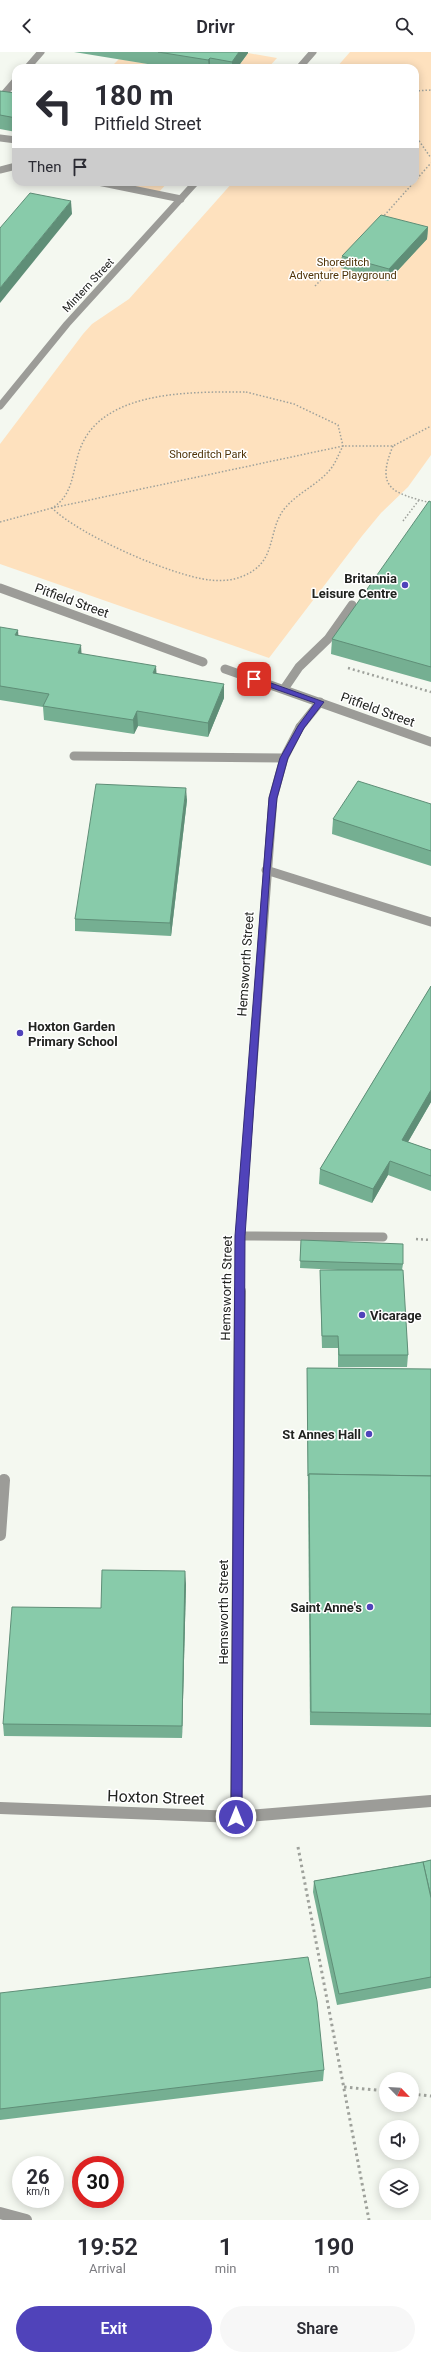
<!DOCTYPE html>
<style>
body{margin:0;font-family:Roboto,sans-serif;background:#f7f7f7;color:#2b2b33;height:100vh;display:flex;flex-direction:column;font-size:15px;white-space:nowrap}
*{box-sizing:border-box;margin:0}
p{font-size:13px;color:#7c7c81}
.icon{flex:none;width:22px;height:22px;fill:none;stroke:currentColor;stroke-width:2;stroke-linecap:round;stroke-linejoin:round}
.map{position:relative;height:2168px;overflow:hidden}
.sheet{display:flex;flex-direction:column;background:#fff;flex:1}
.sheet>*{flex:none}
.top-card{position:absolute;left:12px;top:12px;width:407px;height:122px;border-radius:12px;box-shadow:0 2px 10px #0003;background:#fff;color:#2b2b33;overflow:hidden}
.needle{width:26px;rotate:115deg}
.tools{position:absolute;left:379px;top:2020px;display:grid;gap:8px}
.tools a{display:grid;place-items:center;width:40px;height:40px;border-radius:50%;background:#fff;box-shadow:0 2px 10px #0003;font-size:20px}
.speed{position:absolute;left:12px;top:2104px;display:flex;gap:8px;font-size:20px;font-weight:700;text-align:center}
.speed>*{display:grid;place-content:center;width:52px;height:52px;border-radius:50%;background:#fff;box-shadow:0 2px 10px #0003;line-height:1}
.speed small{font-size:10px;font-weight:400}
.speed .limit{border:6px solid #d22;background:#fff;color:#111}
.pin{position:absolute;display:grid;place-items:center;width:34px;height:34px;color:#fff;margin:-17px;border-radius:8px;box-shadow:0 2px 6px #0006}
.me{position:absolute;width:44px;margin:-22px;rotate:0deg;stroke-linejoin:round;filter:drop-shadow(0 0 3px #0008)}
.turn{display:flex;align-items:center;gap:14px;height:84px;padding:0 16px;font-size:18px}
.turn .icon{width:52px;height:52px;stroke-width:2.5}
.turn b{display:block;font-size:28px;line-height:34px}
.then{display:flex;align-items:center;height:38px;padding:0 16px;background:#0003;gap:8px;font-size:15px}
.eta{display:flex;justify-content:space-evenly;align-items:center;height:68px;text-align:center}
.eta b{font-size:24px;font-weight:600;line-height:28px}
.action{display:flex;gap:8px;margin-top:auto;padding:8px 16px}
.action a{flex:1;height:46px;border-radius:24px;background:#5043ba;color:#fff;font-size:16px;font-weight:600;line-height:46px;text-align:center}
.action a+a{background:#f7f7f7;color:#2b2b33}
header{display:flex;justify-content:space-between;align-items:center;height:52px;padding:0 16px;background:#fff;font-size:18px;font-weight:600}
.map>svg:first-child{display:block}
</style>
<header><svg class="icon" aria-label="back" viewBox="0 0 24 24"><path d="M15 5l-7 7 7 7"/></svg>Drivr<svg class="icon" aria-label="search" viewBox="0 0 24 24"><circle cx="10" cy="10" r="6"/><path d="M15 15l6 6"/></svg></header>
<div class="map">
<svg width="431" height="2168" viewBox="0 0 431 2168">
<rect width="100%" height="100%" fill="#f4f8f0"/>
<g fill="#fee1be">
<polygon points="350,0 431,0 431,403 408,435 381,461 362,484 269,606 0,512 0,392 83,282 92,272 129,247 233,130 415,130 415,16 336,16"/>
<polygon points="248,1 277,6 268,16 237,16"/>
<polygon points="119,7 173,16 110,16"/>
<polygon points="110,130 168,130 159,140"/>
</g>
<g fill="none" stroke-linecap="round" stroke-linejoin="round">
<g stroke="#9ea19b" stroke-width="1.5" stroke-dasharray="1.5 2" stroke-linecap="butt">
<polyline points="415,39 431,38"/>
<polyline points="415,83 431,106"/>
<polyline points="382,166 431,111"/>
<polyline points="315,234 343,205"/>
<path d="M246 340 294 352 338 373 343 394C338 403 335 413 328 420 315 434 298 441 286 455 269 473 276 503 254 518 242 527 225 530 210 528 172 524 79 483 52 456 74 443 72 419 80 397 102 337 194 340 246 340Z"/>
<path d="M393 394C375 437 393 441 431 451"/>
<polyline points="403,469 419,448"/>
<polyline points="0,470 52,456 343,394 393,394 431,374"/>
</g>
<g stroke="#9ea19b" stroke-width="2.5" stroke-dasharray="2 3" stroke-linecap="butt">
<polyline points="348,616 431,640"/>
<polyline points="416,1187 431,1188"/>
</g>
<g stroke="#9ea19b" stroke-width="3" stroke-dasharray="2.5 3.5" stroke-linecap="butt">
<polyline points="298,1795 369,2168"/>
<polyline points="344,2035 386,2039"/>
<polyline points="412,2042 431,2044"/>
</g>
<g stroke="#9c9c98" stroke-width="7">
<polyline points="27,16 41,0"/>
<polyline points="3,43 16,28"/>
<polyline points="0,86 16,88"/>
<polyline points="0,118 16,114"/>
<polyline points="98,130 181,147"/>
</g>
<g stroke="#9c9c98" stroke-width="9">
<polyline points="284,637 299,615 328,587 352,553"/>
<polyline points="300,675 320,650"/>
<polyline points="74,704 284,706"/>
<polyline points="266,818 431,870"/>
<polyline points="240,1184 383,1185"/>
</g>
<g stroke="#9c9c98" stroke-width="7">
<polyline points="299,16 313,0"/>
<polyline points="0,354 67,272 196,130"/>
</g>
<g stroke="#9c9c98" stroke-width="9">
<polyline points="0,536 203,610"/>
<polyline points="225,617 431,690"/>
<polyline points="240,1240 240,1184 273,746 284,706 300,675"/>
</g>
<g stroke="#9c9c98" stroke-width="12">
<polyline points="0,1483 4,1428"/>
<polyline points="236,1765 240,1239"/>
<polyline points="0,2161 26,2168"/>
</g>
<polyline stroke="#9c9c98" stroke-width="12" points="0,1756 236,1765 431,1749"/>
</g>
<g fill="#75af92">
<polygon points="74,0 248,0 248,1 237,16 172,16"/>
<polygon points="0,39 16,41 16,80 0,77"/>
<polygon points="428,175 427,187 388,229 341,216 342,204"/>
<polygon points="431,450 431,630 331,602 332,587"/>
<polygon points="0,575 18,584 81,602 156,621 224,646 208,685 138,674 134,682 44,668 43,655 0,648"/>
<polygon points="187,748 171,884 75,879 75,867"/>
<polygon points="431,752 431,814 332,782 333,767"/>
<polygon points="431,934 431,1050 408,1090 431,1098 431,1139 388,1123 372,1151 319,1132 320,1117"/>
<polygon points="301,1188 403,1212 402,1218 408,1303 407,1315 338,1315 338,1296 322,1296 320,1230 320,1218 338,1218 300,1216"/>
<polygon points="307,1316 431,1317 431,1675 310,1673 307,1327"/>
<polygon points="186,1532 182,1686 4,1684 3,1672 101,1556"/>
<polygon points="431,1808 431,1936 337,1953 313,1840 314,1829"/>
<polygon points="0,1941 324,2018 323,2029 0,2068"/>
</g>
<g fill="#5f8e77">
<polygon points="239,0 248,0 248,1 237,16 232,16 232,10"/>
<polygon points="210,6 210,16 209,16 208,8"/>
<polygon points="71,149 72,162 0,251 0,236"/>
<polygon points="428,175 427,187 388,229 389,217"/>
<polygon points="18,578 19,592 15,583"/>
<polygon points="81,593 82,608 78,601"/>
<polygon points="156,614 157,628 153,621"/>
<polygon points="224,632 224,646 208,685 208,671"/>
<polygon points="137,659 138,674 134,682 133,668"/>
<polygon points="186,736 187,748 171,884 170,871"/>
<polygon points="431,1038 431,1050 401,1102 402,1088"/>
<polygon points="390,1109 388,1123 372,1151 373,1137"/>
<polygon points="185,1519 186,1532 182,1686 182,1674"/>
</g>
<g fill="#88cbaa" stroke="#5f8e77">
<polygon points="158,0 239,0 232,10 210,6 208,8"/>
<polygon points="0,39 16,41 16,66 0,63"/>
<polygon points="30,141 71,149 0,236 0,176"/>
<polygon points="381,163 428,175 389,217 342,204"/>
<polygon points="429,449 431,450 431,615 332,587"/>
<polygon points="0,575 18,578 15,583 81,593 78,601 156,614 153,621 224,632 208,671 137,659 133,668 43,654 49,642 0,634"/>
<polygon points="358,729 431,752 431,799 333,767"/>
<polygon points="96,732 186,736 170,871 75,867"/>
<polygon points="431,934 431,1038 402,1088 431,1098 431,1124 390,1109 373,1137 320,1117"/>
<polygon points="301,1188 403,1192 403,1212 300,1209"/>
<polygon points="320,1218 403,1218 408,1303 339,1303 338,1284 322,1284"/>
<polygon points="307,1316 431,1317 431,1424 309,1422 308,1424"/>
<polygon points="309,1422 431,1424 431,1662 311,1660"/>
<polygon points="102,1518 185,1519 182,1674 3,1672 12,1555 101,1556"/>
<polygon points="431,1808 431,1845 423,1810"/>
<polygon points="423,1810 431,1846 431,1925 339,1942 314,1829"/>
<polygon points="308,1905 317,1949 324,2018 0,2057 0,1941"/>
</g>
<polygon fill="#5043ba" stroke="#342c79" points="252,626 257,626 324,650 304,676 288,706 277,746 270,818 245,1184 242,1765 236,1770 231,1765 235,1184 269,746 280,706 298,674 315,651 252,629"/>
<g fill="#5043ba" stroke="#fff" stroke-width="1.5">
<circle cx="405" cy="533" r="4"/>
<circle cx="20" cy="981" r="4"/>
<circle cx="362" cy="1263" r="4"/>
<circle cx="369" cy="1382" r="4"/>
<circle cx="370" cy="1555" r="4"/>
</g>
<g text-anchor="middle" stroke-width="3" stroke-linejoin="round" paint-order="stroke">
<g font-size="11" fill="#50350a" stroke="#fff">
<text x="343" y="214">Shoreditch<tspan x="343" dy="13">Adventure Playground</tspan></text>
<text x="208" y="406">Shoreditch Park</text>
</g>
<g font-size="11" fill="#212320" stroke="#fff">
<text transform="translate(88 233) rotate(-47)" y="4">Mintern Street</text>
</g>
<g font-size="13" font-weight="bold" fill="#212320" stroke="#fff" text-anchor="end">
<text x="397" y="531">Britannia<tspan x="397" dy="15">Leisure Centre</tspan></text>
<text x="28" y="979" text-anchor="start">Hoxton Garden<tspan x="28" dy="15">Primary School</tspan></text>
<text x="370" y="1268" text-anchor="start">Vicarage</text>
<text x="361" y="1387">St Annes Hall</text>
<text x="362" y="1560">Saint Anne's</text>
</g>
<g font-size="13" fill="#212320" stroke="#fff">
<text transform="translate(72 548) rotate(20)" y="5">Pitfield Street</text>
<text transform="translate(378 657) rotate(20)" y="5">Pitfield Street</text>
<text transform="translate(245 912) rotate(-86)" y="5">Hemsworth Street</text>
<text transform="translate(226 1236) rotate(-89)" y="5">Hemsworth Street</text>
<text transform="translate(223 1560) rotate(-90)" y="5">Hemsworth Street</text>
</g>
<g font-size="16" fill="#212320" stroke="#fff">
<text transform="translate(156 1745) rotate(2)" y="6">Hoxton Street</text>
</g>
</g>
</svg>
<div class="tools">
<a><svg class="needle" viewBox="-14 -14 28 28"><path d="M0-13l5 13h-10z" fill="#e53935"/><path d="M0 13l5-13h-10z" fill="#7c7c81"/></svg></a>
<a><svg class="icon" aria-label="sound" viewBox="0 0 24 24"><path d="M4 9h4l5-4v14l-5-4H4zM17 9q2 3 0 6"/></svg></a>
<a><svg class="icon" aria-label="layers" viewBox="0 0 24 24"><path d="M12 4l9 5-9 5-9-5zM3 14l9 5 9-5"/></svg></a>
</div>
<div class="speed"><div>26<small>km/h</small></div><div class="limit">30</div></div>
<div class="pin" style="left:254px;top:627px;background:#d93025"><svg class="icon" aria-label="arrive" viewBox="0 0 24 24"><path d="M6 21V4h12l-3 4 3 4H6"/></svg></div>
<svg class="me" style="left:236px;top:1765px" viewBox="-20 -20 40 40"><circle r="17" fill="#5043ba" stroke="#fff" stroke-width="3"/><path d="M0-11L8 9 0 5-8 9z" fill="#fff"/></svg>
<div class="top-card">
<div class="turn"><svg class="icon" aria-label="left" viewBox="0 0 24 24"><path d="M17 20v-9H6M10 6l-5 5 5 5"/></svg><div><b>180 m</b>Pitfield Street</div></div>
<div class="then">Then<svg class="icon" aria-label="arrive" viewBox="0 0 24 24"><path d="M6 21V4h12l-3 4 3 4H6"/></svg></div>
</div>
</div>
<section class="sheet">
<div class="eta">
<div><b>19:52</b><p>Arrival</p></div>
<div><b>1</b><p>min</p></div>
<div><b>190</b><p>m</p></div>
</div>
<div class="action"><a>Exit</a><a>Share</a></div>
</section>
